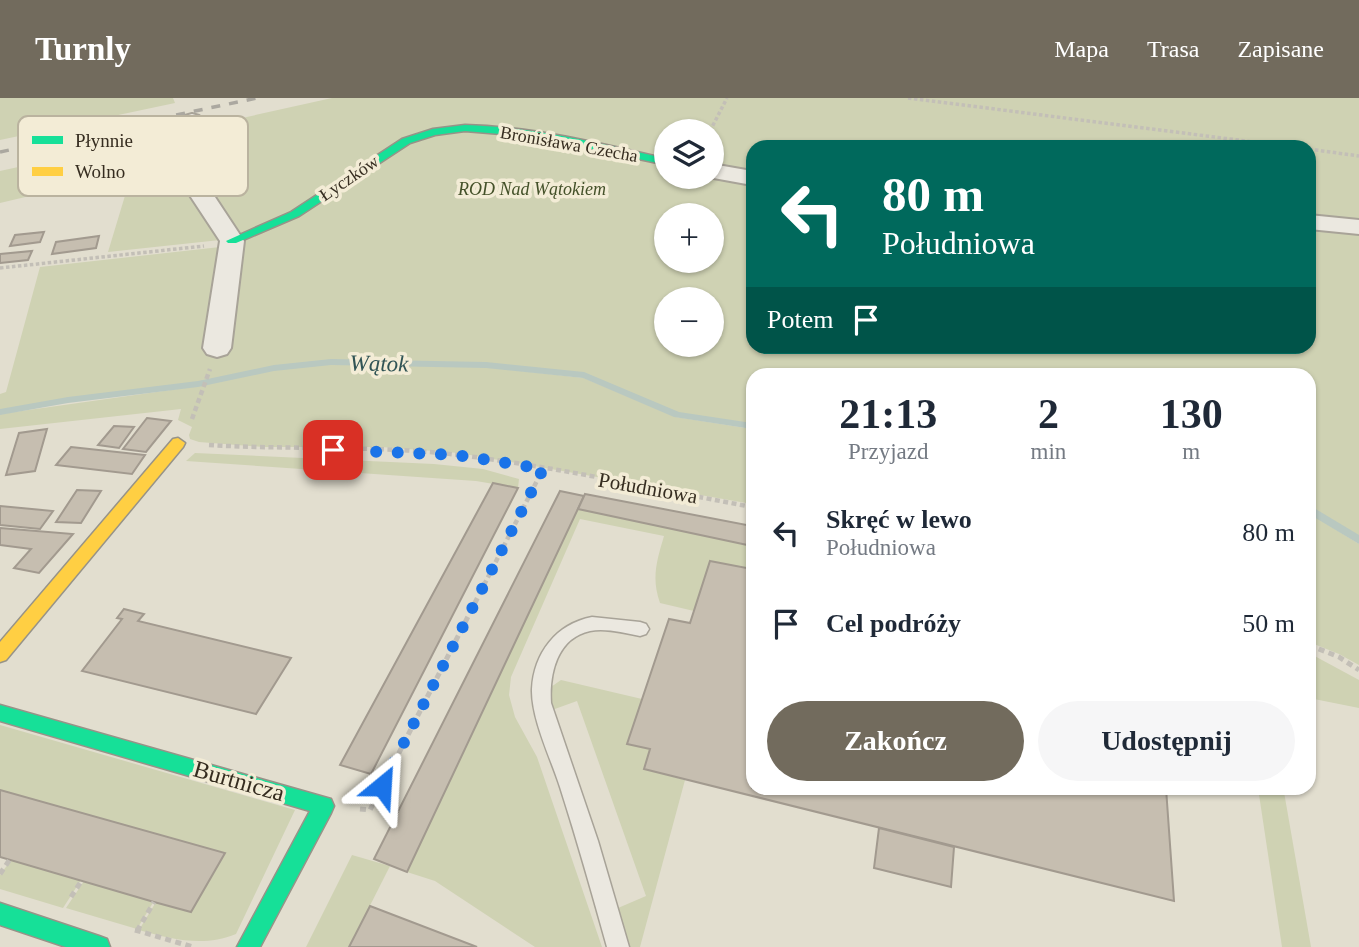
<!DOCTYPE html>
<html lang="pl">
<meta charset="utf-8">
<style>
body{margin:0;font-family:"Times New Roman",serif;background:#f6f6f7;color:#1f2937;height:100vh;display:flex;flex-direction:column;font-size:26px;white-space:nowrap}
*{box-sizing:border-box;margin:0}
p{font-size:23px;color:#747a83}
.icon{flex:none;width:38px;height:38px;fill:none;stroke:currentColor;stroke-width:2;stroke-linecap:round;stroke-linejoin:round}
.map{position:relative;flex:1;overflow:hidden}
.sheet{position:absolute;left:746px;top:270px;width:570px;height:427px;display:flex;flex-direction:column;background:#fff;border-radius:21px;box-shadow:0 2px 5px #0004}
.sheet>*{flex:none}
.banner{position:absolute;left:746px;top:42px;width:570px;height:214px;border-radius:21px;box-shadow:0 2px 5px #0004;background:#00695c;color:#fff;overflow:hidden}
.controls{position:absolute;left:654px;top:21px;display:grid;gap:14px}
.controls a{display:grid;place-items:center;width:70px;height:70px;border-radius:50%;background:#fff;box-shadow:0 2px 5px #0004;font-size:35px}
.pin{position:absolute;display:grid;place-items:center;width:60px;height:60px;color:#fff;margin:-30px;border-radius:14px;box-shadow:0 4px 10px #0006}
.me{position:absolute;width:77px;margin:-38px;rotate:27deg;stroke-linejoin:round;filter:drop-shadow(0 0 5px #0008)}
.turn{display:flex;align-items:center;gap:24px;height:147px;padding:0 21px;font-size:32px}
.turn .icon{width:91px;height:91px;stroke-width:2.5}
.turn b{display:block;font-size:49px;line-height:60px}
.then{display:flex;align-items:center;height:66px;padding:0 21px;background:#0003;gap:14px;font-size:26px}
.eta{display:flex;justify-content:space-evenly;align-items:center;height:119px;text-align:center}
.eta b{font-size:42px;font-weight:700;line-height:49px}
.cta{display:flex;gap:14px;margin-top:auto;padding:14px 21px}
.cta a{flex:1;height:80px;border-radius:42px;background:#726b5d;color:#fff;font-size:28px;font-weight:700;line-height:80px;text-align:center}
.cta a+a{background:#f6f6f7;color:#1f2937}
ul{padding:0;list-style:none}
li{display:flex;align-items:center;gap:21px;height:91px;padding:0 21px}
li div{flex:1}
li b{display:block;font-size:26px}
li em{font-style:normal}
header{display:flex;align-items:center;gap:42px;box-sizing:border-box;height:98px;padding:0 35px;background:#726b5d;color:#fff}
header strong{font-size:33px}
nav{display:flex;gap:38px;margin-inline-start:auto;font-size:24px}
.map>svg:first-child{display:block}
</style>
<header>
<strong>Turnly</strong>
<nav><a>Mapa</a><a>Trasa</a><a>Zapisane</a></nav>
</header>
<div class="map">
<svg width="1359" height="849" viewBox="0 0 1359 849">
<rect width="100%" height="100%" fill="#e2decf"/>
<g fill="#cfd2b3" fill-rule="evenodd">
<polygon points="0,0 173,0 175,5 0,42"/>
<path d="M332 0H1359V439L1309 408V276H752V327L678 315 586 276 486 265 331 263 273 268 198 284 70 300 0 312V296L6 294 40 169 220 149 206 256 221 254 238 138 179 34ZM667 33H712V79H667ZM752 49H1309V248H752ZM667 117H712V163H667ZM667 201H712V247H667Z"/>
<polygon points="164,37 220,142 108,154 140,48 111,55 110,79 0,105 0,73"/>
<polygon points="331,266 486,269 584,280 676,319 752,331 752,406 459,355 381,349 264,349 199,344 190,341 189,337 192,329 178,322 181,311 0,331 0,316 199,288 274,272"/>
<polygon points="195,355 434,366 483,371 519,381 518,390 476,383 186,363"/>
<path d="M578 411 752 448V471L710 463 694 513 660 505C651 480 657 462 664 438L580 421 511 579 509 597 515 619 537 659 602 849H535L435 783 407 774Z"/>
<polygon points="1309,415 1359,446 1359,567 1339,556 1309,544"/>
<polygon points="1309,555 1359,582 1359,610 1309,600"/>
<polygon points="561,582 642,601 627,645 650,651 644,671 685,682 640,849 626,849 618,810 646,798 577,603 552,612 549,600 551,589"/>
<path d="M0 627 295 712 236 836C204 849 174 842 139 832L156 804 191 814 225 755 0 692Z"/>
<polygon points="1258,690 1284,694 1311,849 1282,849"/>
<polygon points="352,757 390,768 349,849 306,849"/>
<polygon points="11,762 81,782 63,810 0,791 0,777"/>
<polygon points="84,783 154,803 137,831 66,810"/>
</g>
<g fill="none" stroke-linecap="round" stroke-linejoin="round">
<g fill="#b9c8c0" fill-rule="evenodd">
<polygon points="331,261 486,264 584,274 679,314 752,325 752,331 674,319 583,280 486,270 331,267 274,273 198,289 68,305 0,317 0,311 68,299 198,283 274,267"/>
<polygon points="1309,407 1359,437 1359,446 1309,416"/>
</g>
</g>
<g fill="#c6beb0" stroke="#a29a8f" stroke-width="2">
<polygon points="44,134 40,144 10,148 15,137"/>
<polygon points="99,138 96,150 52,156 56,144"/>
<polygon points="32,153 28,162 0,165 0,156"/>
<polygon points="147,320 171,323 146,354 123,351"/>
<polygon points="114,328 134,329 119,350 98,347"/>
<polygon points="47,331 35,373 6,377 19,335"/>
<polygon points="71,349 145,357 132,376 56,367"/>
<polygon points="493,385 518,390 371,676 340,667"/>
<polygon points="77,392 101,393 81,425 56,424"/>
<polygon points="560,393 584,398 407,774 374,761"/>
<polygon points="585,396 752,428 752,448 578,411"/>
<polygon points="0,408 53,413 40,431 0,427"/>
<polygon points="0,430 73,436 39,475 14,470 31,451 0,447"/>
<polygon points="710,463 752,471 752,690 1166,690 1174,803 644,671 650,651 627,646 669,521 690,525"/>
<polygon points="124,511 144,516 138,523 291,560 256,616 82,573 122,521 117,520"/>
<polygon points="0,692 225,755 191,814 154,804 0,759"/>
<polygon points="879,730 954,749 951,789 874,770"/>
<polygon points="370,808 477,849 349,849"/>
</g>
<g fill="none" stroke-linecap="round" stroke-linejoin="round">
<g stroke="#a8a398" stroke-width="3">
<path id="lane" d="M592 519 640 524 646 526 649 531 646 536 640 538C624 535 606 530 590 533 557 540 549 576 551 605L598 743 629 849H607C592 795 577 742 560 689 551 661 531 620 532 591 534 555 556 526 592 519Z"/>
</g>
<g stroke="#a8a398" stroke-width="4">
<g id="street">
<polygon points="192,16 199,18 209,38 213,96 244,143 231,250 227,256 217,259 207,256 203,250 220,143 189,96 187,38 182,22 185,18"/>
<polygon points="712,66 752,73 752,87 708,79 712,79"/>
<polygon points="1309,117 1359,122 1359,136 1309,131"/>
</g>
</g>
<g stroke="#979388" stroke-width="3">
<g id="fast">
<path d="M465 27C534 29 600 45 667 61V67L535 39 465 33 435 37 410 45 299 118 236 145H228L226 143 291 114 402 41 433 31Z"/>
<polygon points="0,607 331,701 334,708 331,715 260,849 237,849 310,713 0,623"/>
<polygon points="0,805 99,838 107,841 110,849 66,849 0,827"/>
</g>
</g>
<g stroke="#979388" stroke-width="3">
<polygon id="slow" points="178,340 185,345 183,349 6,562 0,564 0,544 173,341"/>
</g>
<g stroke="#c3bfb7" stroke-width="3.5" stroke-dasharray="3.5 2.5" stroke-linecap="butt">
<polyline points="908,0 1293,49"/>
<polyline points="710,33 727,0"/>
<polyline points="1309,51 1359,58"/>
<polyline points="0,170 204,148"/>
</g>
<g stroke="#c3bfb7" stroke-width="4.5" stroke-dasharray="5 3.5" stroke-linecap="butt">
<polyline points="192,321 210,271"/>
<path d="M209 347C292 352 376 347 459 357 557 369 655 391 752 409"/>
<polyline points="484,487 543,371"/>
</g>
<g stroke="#c3bfb7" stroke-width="5" stroke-dasharray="6 4.5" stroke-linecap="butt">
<polyline points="1309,547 1339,559 1359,572"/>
<polyline points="360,711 370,712 485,485"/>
<polyline points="0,776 10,761"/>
<polyline points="71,799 82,782"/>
<polyline points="135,832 193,849"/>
<polyline points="137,833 154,804"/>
</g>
<use href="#lane" fill="#ebe8e0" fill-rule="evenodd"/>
<use href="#street" fill="#ebe8e0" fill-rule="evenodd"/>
<use href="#fast" fill="#16e098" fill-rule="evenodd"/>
<use href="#slow" fill="#ffcf43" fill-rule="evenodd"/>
<polyline stroke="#aba8a0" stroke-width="3.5" stroke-dasharray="9 9" stroke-linecap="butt" points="0,54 257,0"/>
</g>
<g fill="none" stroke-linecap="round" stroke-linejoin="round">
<polyline stroke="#1a73e8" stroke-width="12" stroke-dasharray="0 21.6" points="333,352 457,357 543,371 382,688"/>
</g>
<g text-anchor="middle" stroke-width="7" stroke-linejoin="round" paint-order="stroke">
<g font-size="18" fill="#362d20" stroke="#f3ecd6">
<text transform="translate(569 46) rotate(10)" y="6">Bronisława Czecha</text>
<text transform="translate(349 80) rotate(-34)" y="6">Łyczków</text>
</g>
<g font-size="18" font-style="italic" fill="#445129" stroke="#f3ecd6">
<text x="532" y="97">ROD Nad Wątokiem</text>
</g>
<g font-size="21" fill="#362d20" stroke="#f3ecd6">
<text transform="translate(648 390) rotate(10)" y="7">Południowa</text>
</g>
<g font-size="23" font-style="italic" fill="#315455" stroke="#f3ecd6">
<text transform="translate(379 265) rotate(1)" y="8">Wątok</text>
</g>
<g font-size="24" fill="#362d20" stroke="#f3ecd6">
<text transform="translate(239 683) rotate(16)" y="8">Burtnicza</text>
</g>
</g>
<rect x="18" y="18" width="230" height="80" rx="10" fill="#f3ecd6" stroke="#bab39f" stroke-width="2"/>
<rect x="32" y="38" width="31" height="8" fill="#16e098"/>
<rect x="32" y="69" width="31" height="9" fill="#ffcf43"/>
<g font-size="19" fill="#362d20">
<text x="75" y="49">Płynnie</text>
<text x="75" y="80">Wolno</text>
</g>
</svg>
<div class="controls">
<a><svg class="icon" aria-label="layers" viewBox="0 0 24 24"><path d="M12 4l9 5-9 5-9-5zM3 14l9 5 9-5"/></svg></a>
<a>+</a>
<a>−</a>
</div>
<div class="pin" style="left:333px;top:352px;background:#d93025"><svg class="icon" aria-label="arrive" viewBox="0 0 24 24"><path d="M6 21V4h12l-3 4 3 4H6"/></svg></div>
<svg class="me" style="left:382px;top:688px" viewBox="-20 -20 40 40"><path d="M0-17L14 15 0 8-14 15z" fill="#1a73e8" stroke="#fff" stroke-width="4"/></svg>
<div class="banner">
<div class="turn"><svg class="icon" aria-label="left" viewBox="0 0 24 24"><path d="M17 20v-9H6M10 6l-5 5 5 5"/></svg><div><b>80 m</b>Południowa</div></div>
<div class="then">Potem<svg class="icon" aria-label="arrive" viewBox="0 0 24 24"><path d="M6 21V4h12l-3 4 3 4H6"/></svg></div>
</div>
<section class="sheet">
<div class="eta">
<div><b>21:13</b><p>Przyjazd</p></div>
<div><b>2</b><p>min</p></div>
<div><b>130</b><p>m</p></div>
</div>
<ul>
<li><svg class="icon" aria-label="left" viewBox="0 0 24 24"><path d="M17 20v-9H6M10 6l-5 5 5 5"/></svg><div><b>Skręć w lewo</b><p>Południowa</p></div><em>80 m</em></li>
<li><svg class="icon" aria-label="arrive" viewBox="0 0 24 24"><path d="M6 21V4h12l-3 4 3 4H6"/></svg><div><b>Cel podróży</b></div><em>50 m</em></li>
</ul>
<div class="cta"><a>Zakończ</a><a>Udostępnij</a></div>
</section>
</div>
